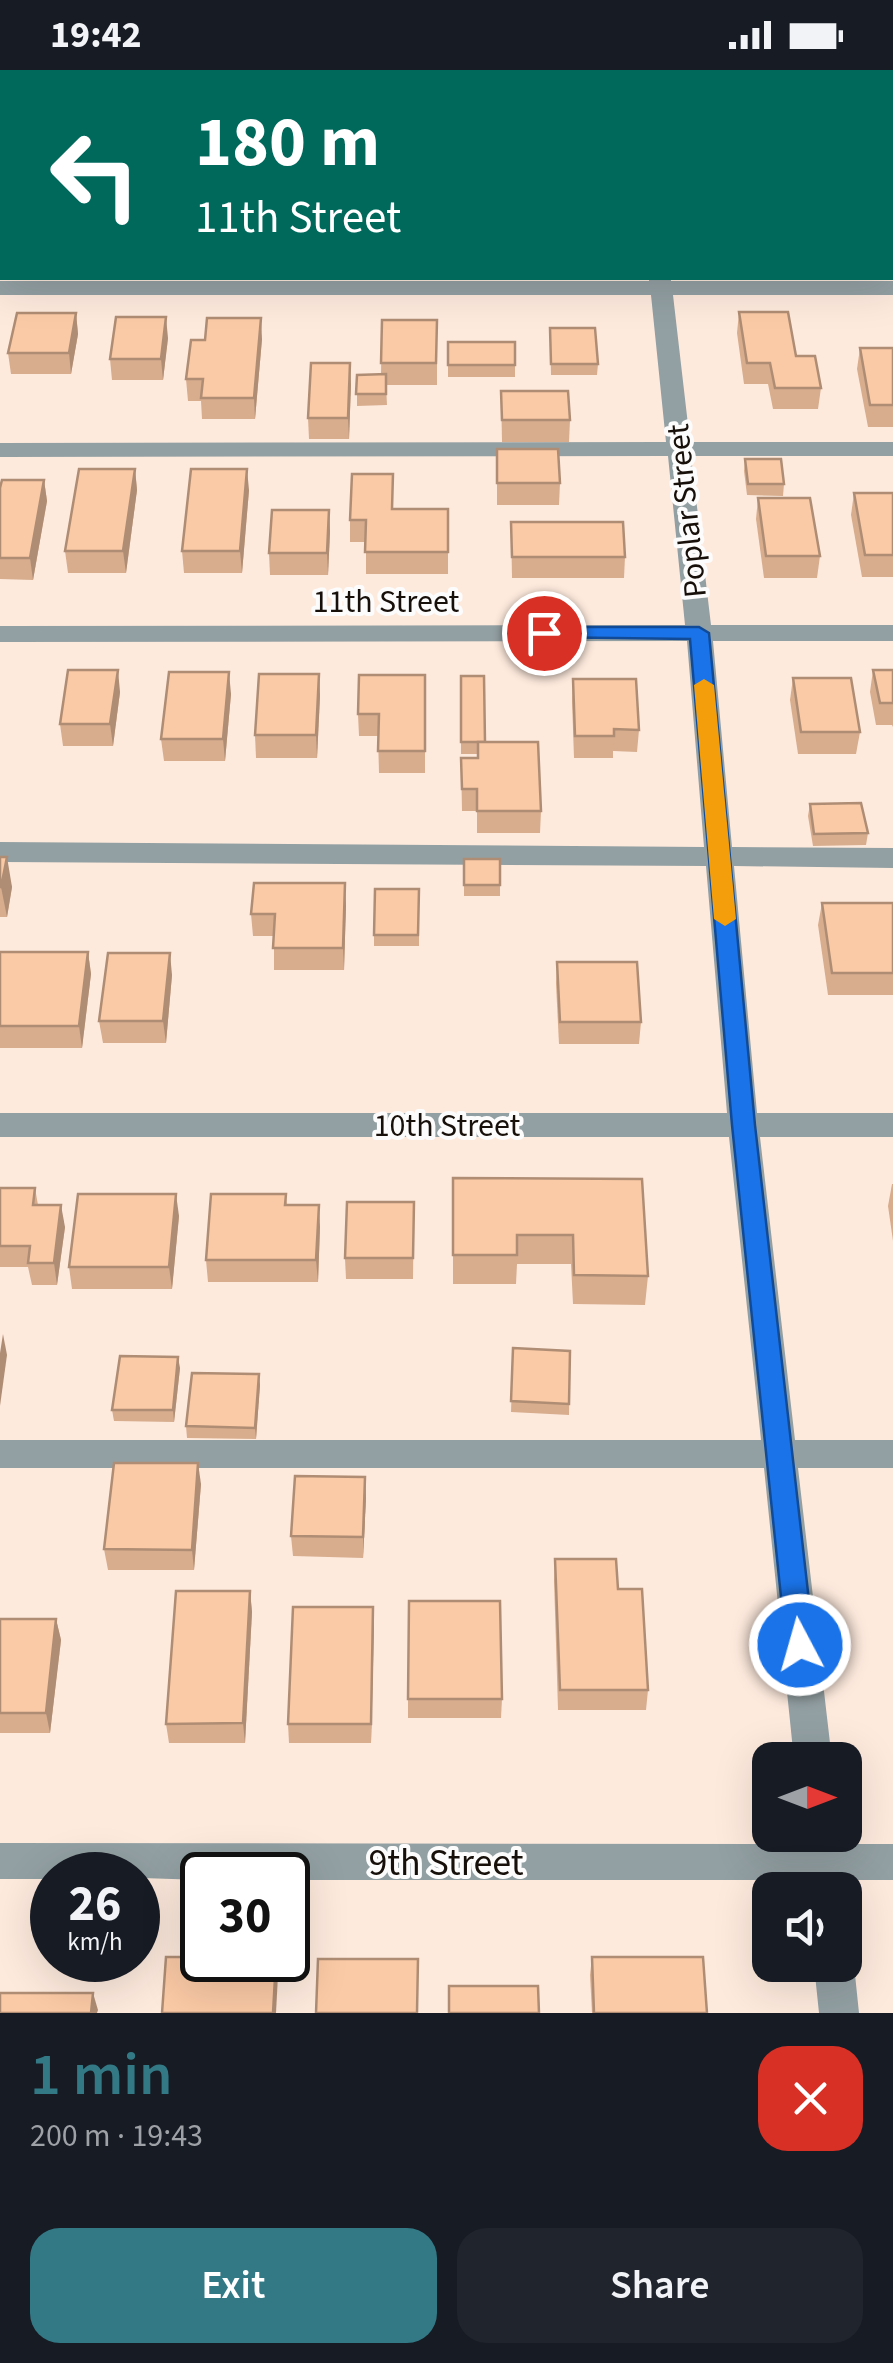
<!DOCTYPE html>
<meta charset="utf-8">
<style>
body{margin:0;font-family:"Source Sans 3",sans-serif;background:#20242c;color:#f1f3f6;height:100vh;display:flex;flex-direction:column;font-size:38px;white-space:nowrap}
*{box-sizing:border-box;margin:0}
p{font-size:32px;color:#9ea1a6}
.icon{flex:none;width:55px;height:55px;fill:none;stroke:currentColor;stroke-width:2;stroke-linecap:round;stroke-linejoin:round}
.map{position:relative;height:1943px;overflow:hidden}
.panel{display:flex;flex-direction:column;background:#171b24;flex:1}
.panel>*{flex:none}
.guide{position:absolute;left:0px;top:0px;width:895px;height:210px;box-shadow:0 10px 40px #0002;background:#00695c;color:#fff;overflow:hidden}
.needle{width:65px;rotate:90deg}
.buttons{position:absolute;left:752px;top:1672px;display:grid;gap:20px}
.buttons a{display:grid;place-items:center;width:110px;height:110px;border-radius:20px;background:#171b24;box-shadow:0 10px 40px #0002;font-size:50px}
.speed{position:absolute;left:30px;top:1782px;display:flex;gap:20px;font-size:50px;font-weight:700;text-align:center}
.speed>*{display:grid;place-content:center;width:130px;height:130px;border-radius:50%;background:#171b24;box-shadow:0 10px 40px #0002;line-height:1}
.speed small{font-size:25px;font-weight:400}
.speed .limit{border:5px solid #111;border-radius:15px;background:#fff;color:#111}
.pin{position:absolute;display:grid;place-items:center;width:85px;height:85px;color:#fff;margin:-42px;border:5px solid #fff;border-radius:50%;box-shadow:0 2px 10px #0007}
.me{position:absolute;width:110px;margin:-55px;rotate:354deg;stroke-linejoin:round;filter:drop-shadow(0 0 8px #0008)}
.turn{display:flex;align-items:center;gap:35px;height:210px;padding:0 30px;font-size:45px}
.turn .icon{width:130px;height:130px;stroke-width:2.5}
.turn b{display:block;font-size:70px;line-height:85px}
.round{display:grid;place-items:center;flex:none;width:105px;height:105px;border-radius:30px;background:#20242c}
.headline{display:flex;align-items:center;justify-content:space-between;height:170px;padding:0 30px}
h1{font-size:60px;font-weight:600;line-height:75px;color:#327985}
.button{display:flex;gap:20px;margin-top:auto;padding:20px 30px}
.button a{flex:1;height:115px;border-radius:30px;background:#327985;color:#fff;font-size:40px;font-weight:600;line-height:115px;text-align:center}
.button a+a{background:#20242c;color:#f1f3f6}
.status{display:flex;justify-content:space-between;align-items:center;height:70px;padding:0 50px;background:#171b24;direction:ltr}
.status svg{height:28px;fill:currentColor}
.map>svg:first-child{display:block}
</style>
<div class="status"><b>19:42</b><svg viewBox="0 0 49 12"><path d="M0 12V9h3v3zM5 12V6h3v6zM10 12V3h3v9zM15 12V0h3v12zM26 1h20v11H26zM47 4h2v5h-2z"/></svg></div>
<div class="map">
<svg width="893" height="1943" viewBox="0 0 893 1943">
<rect width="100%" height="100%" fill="#feeadd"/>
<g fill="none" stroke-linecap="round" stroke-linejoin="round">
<g fill="#93a0a3" fill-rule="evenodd">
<polygon points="627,0 647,0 647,2 628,2"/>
<rect x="0" y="76" width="2" height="12"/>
<rect x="892" y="76" width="1" height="12"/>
<polygon points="649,208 671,208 671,211 893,211 893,225 673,225 690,372 893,372 893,386 691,386 711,555 893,555 893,571 713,571 732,777 893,778 893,798 734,796 757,1043 893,1043 893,1067 760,1067 795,1370 893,1370 893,1398 798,1398 832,1690 794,1690 764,1398 0,1398 0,1370 761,1370 729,1067 0,1067 0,1043 727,1043 706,796 0,792 0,772 704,777 687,571 0,572 0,556 685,555 668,386 0,387 0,373 666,372 651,225 0,225 0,211 649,211"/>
<polygon points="802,1765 840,1765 841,1774 893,1774 893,1810 845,1810 845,1824 845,1820 807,1820 806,1810 288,1810 288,1805 202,1805 202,1810 52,1805 52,1809 0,1809 0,1773 803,1774"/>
<polygon points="845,1880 854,1895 859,1943 819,1943 814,1895 845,1895"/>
</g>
</g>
<g fill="#d7ad8e">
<polygon points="16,0 89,0 88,2 15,2"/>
<polygon points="249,0 272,0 272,2 201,2"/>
<rect x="696" y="0" width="63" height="2"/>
<polygon points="739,242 796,286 821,318 818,339 773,339 768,314 744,314 737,263"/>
<polygon points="76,243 78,264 71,304 11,304 8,283"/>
<polygon points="382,250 437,250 437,315 386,315 387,335 357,336 357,305 381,304"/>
<polygon points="550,258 598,294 597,305 551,305"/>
<polygon points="168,268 163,310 112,310 110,289"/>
<polygon points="262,269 255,349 202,349 201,331 188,331 186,309 205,270"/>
<rect x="448" y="272" width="67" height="35"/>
<polygon points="860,278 893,278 893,357 868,357 857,299"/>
<polygon points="351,314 349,369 309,369 308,348"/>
<polygon points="501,321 570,350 569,372 502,372"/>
<polygon points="497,379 560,413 559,435 497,435"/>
<polygon points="745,389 784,414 783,426 747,425 744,401"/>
<polygon points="135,399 137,420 126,503 68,503 65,481"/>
<polygon points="44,410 47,431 33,510 0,509 0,418"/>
<polygon points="249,420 242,503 184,503 182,481"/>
<polygon points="854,423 893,423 893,507 862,507 851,445"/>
<polygon points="758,428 820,486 817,508 764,508 756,449"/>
<polygon points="393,439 448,439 448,504 366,504 366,472 350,472 350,450"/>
<polygon points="329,440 330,462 328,505 270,505 269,483"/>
<polygon points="511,452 625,487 624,508 512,508"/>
<polygon points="873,600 893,600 893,657 892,655 876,655 870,622"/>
<polygon points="319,604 320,626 317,688 256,688 255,665"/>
<polygon points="425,605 425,703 379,703 378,666 359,666 358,644"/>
<polygon points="461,606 485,672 541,741 540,763 477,763 477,741 462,741 461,688 478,688 478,684 461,684"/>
<polygon points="793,608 860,662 856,684 798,684 790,630"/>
<polygon points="573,609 639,660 637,682 613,681 613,688 574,688 572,631"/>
<polygon points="120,622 113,676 63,676 60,654"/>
<polygon points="231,624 225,691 164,691 161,669"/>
<polygon points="810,734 868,763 866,775 813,776 808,746"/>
<polygon points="0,787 12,817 7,847 0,847"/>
<rect x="464" y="789" width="36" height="37"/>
<polygon points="419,819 419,876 374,876 374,865"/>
<polygon points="822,833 893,833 893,925 828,925 818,855"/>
<polygon points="346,835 344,900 274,900 274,866 253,866 251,844"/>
<polygon points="0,882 88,882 91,904 82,978 0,978"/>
<polygon points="557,892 641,952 639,974 559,974 556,914"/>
<polygon points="172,905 166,973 103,973 99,951"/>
<polygon points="453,1108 642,1109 648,1206 645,1235 573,1234 571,1194 517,1194 516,1214 453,1214"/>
<polygon points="892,1114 893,1114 893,1171 888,1136"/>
<polygon points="0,1118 35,1118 38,1135 65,1157 57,1215 32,1215 28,1197 0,1197"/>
<polygon points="286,1124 287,1135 320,1157 318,1212 208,1212 206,1190"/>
<polygon points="414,1132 413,1209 346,1209 345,1188"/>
<polygon points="179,1146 172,1219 72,1219 69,1197"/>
<polygon points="513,1278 570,1281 569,1345 511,1342"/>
<polygon points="180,1298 174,1352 114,1351 112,1340"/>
<polygon points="260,1315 256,1369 187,1368 186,1356"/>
<polygon points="365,1407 366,1428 363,1488 293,1486 291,1466"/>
<polygon points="201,1414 194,1500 108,1500 104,1479"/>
<polygon points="555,1489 648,1620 646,1640 558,1640 554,1510"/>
<polygon points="250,1521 252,1542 245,1673 169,1673 166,1654"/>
<polygon points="373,1537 371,1673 289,1673 288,1654"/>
<polygon points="0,1549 56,1549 61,1570 50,1663 0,1663"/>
<polygon points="408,1629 502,1629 501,1648 408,1648"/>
<polygon points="592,1887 707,1943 592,1943 590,1905"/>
</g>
<g fill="#af8d74">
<polygon points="76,243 78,264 71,304 69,283"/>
<polygon points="166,247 168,268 163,310 161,289"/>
<polygon points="261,248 262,269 255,349 254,328"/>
<polygon points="350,293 351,314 349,369 348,348"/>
<polygon points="135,399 137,420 126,503 123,481"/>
<polygon points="247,399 249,420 242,503 240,481"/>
<polygon points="44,410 47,431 33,510 30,488"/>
<polygon points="329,440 330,462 328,505 327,483"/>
<polygon points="118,600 120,622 113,676 110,654"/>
<polygon points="229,602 231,624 225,691 223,669"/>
<polygon points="319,604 320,626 317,688 316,665"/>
<polygon points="7,787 12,817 7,847 1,817"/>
<polygon points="345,813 346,835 344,900 343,878"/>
<polygon points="88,882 91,904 82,978 79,956"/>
<polygon points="170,883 172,905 166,973 163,951"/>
<polygon points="176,1124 179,1146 172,1219 169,1197"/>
<polygon points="61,1135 65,1157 57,1215 54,1193"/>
<polygon points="319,1135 320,1157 318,1212 316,1190"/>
<polygon points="3,1264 7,1285 0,1336 0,1283"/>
<polygon points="178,1287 180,1298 174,1352 173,1340"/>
<polygon points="259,1304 260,1315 256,1369 255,1358"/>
<polygon points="198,1393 201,1414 194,1500 192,1480"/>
<polygon points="365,1407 366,1428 363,1488 363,1467"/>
<polygon points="250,1521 252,1542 245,1673 243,1653"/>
<polygon points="373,1537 374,1558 371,1673 371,1654"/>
<polygon points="56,1549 61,1570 50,1663 46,1643"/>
<polygon points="276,1890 278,1905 276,1943 273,1943"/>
<polygon points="93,1923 98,1940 97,1943 91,1943"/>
</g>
<g fill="#fac9a5" stroke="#af8d74" stroke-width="2.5">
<polygon points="16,0 61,0 61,2 15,2"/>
<rect x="108" y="0" width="74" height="2"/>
<polygon points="202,0 249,0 249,2 201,2"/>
<polygon points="322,0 369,0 369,2 321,2"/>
<rect x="393" y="0" width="76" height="2"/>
<polygon points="498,0 566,0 567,2 499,2"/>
<polygon points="739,242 788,242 796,286 815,286 821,318 775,318 770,293 747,293"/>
<polygon points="17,243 76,243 69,283 8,283"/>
<polygon points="116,247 166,247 161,289 110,289"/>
<polygon points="207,248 261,248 254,328 201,328 203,309 186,309 191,270 205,270"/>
<polygon points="382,250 437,250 436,293 381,293"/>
<polygon points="550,258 595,258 598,294 551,294"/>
<rect x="448" y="272" width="67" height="23"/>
<polygon points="860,278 893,278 893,335 870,335"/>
<polygon points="311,293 350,293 348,348 308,348"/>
<polygon points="386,304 386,324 356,324 357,305"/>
<polygon points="501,321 568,321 570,350 502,350"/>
<polygon points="497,379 558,379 560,413 497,413"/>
<polygon points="745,389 781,389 784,414 748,414"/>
<polygon points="79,399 135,399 123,481 65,481"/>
<polygon points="191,399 247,399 240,481 182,481"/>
<polygon points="352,404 393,404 392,439 448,439 448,482 365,482 366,450 350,450"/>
<polygon points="2,410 44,410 30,488 0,488 0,418"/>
<polygon points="854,423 893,423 893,485 865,485"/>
<polygon points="758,428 810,428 820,486 766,486"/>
<polygon points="272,440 329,440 327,483 269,483"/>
<polygon points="511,452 623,452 625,487 512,487"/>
<polygon points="68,600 118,600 110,654 60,654"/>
<polygon points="873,600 893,600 893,633 880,633"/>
<polygon points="169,602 229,602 223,669 161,669"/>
<polygon points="259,604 319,604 316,665 255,665"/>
<polygon points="359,605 425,605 425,681 378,681 379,644 358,644"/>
<polygon points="461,606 484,606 485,672 461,672"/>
<polygon points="793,608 851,608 860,662 801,662"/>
<polygon points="573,609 636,609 639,660 614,659 614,666 575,666"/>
<polygon points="478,672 538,672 541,741 477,741 477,719 462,719 461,688 478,688"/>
<polygon points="861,733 868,763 814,764 810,734"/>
<polygon points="0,787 7,787 1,817 0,817"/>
<rect x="464" y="789" width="36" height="26"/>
<polygon points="254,813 345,813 343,878 273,878 275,844 251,844"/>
<polygon points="375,819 419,819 418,865 374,865"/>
<polygon points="822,833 893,833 893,903 832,903"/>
<polygon points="0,882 88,882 79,956 0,956"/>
<polygon points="108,883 170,883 163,951 99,951"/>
<polygon points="557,892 637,892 641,952 560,952"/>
<polygon points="453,1108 642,1109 648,1206 574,1205 573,1165 517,1165 517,1185 453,1185"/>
<polygon points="0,1118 35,1118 33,1135 61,1135 54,1193 28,1193 30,1176 0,1176"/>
<polygon points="78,1124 176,1124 169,1197 69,1197"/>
<polygon points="211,1124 286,1124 285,1135 319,1135 316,1190 206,1190"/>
<polygon points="347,1132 414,1132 413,1188 345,1188"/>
<polygon points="513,1278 570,1281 569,1334 511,1331"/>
<polygon points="120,1286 178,1287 173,1340 112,1340"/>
<polygon points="192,1303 259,1304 255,1358 186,1356"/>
<polygon points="114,1393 198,1393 192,1480 104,1479"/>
<polygon points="295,1406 365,1407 363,1467 291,1466"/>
<polygon points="555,1489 616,1489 618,1519 642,1519 648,1620 560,1620"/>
<polygon points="176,1521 250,1521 243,1653 166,1654"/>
<polygon points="409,1531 500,1531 502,1629 408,1629"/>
<polygon points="293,1537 373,1537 371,1654 288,1654"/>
<polygon points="0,1549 56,1549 46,1643 0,1643"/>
<polygon points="166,1887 202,1887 202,1890 276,1890 273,1943 162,1943"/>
<polygon points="592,1887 703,1887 707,1943 594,1943"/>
<polygon points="318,1889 418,1889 417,1943 316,1943"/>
<polygon points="449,1916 538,1916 539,1943 449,1943"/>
<polygon points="0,1923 93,1923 91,1943 0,1943"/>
</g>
<polygon fill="#1a73e8" stroke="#114b97" stroke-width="2.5" points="544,557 699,557 709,563 755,1055 814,1575 810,1584 800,1588 790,1584 786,1575 732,1055 690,569 537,567 534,563"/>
<polygon fill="#f59e0b" points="704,609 714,615 736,849 725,856 714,849 694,615"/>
<g text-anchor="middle" stroke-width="8" stroke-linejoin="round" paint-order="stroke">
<g font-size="32" fill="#170f09" stroke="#fcfcfc">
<text transform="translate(686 441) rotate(-96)" y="11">Poplar Street</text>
<text x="386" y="542">11th Street</text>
<text x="447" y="1066">10th Street</text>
</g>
<g font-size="38" fill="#170f09" stroke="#fcfcfc">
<text x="446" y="1805">9th Street</text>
</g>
</g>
</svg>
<div class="buttons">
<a><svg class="needle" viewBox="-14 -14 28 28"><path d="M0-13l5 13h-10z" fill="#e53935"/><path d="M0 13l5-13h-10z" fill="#9ea1a6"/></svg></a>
<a><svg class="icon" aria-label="sound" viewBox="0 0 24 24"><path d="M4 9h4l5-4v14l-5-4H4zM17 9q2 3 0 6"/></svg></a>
</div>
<div class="speed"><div>26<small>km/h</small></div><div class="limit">30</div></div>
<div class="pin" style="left:544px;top:563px;background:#d93025"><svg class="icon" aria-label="arrive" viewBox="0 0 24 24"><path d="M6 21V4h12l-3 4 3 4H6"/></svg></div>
<svg class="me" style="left:800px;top:1575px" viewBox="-20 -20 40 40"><circle r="17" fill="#1a73e8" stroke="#fff" stroke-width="3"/><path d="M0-11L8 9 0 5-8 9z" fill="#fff"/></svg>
<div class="guide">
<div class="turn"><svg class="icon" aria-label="left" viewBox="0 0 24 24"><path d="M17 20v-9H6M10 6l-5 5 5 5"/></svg><div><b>180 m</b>11th Street</div></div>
</div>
</div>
<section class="panel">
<div class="headline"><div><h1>1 min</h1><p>200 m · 19:43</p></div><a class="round" style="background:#d93025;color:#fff"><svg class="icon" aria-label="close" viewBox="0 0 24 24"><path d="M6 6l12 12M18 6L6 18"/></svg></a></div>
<div class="button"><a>Exit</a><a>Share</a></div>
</section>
